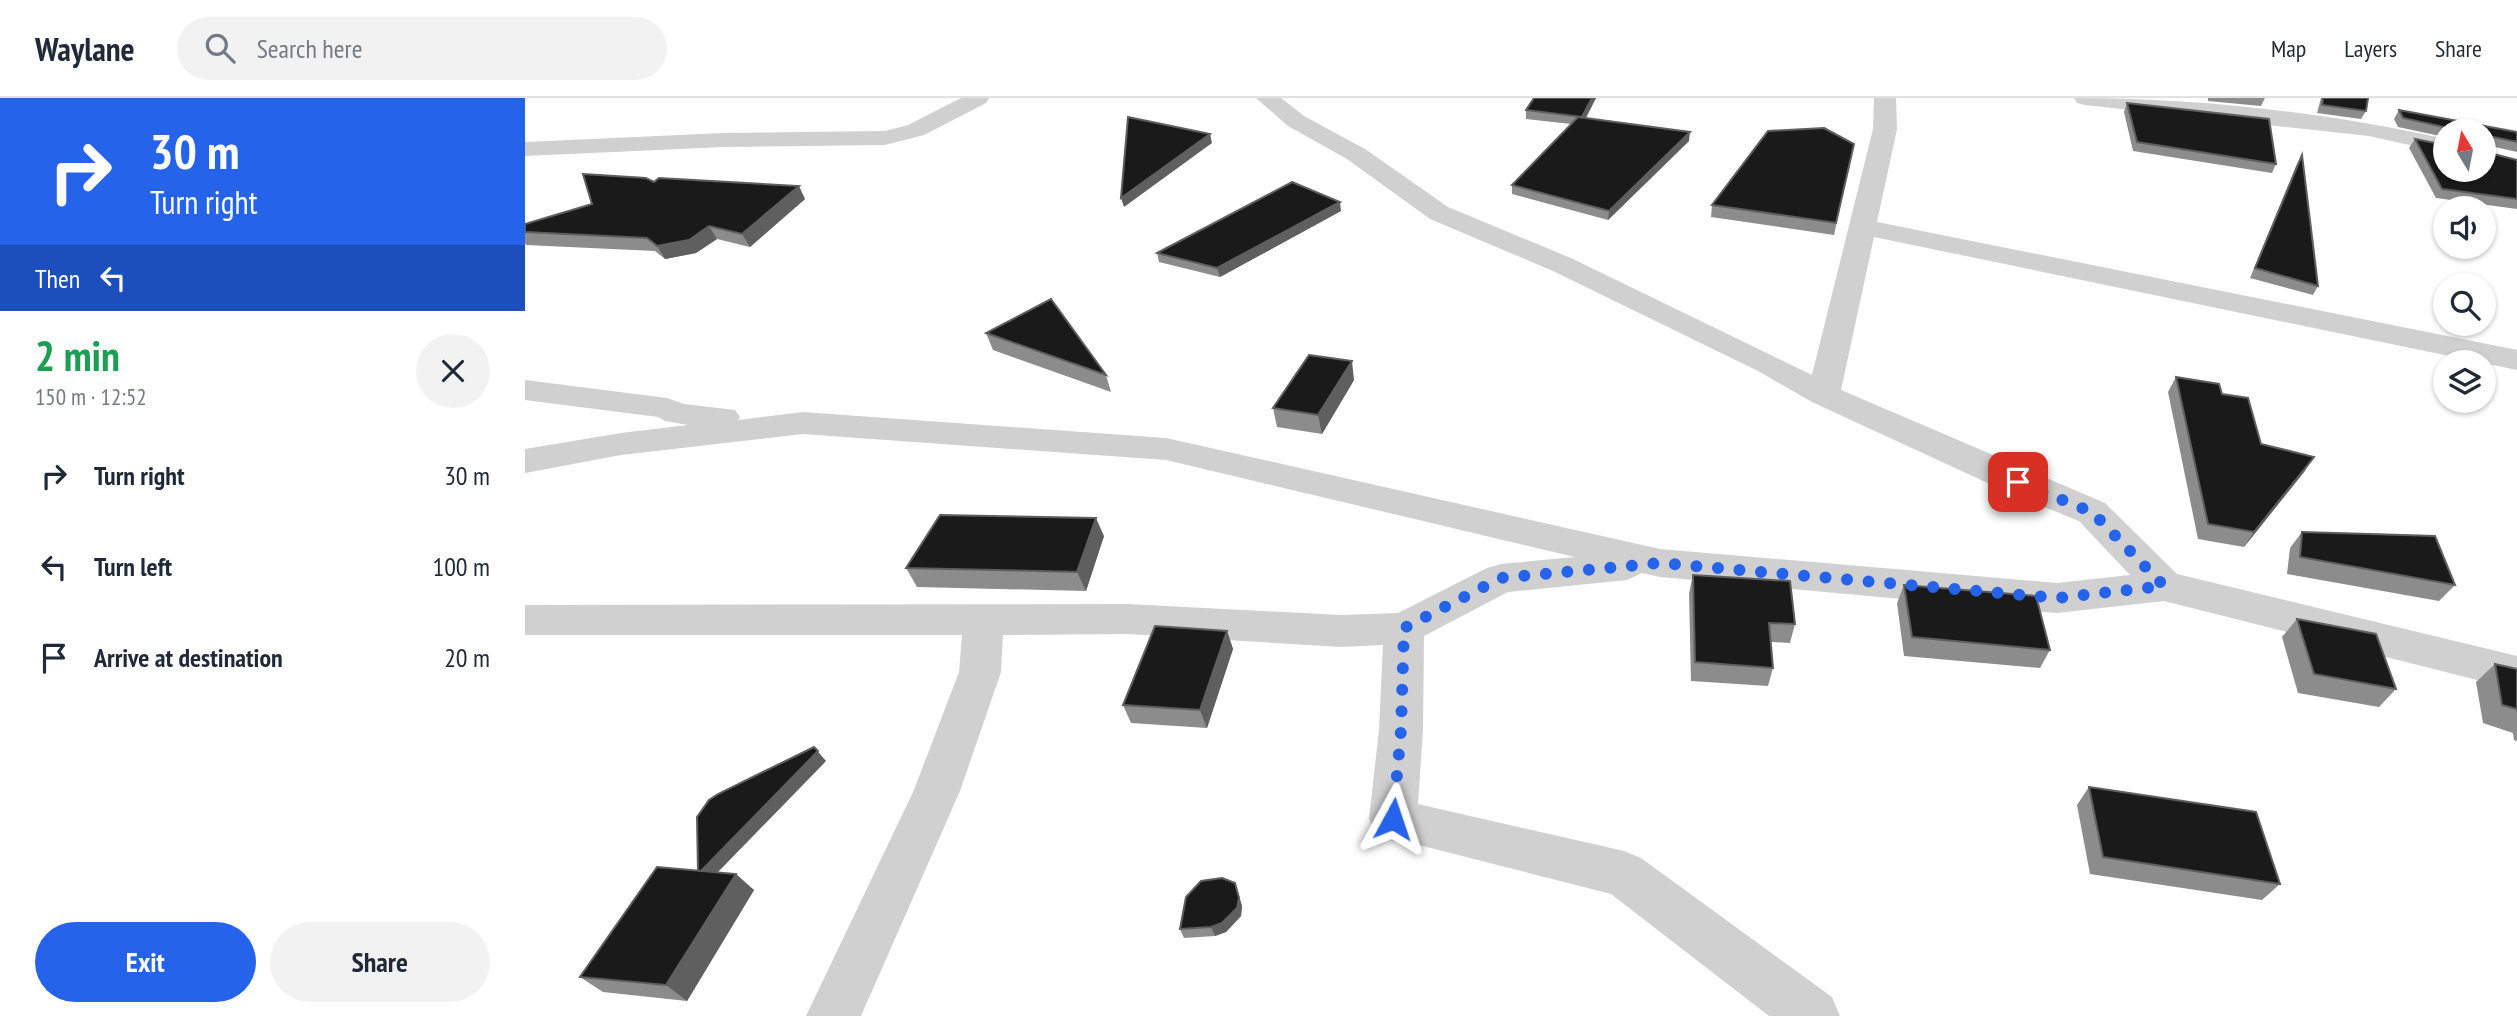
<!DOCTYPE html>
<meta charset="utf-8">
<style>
body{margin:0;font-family:"PT Sans Narrow",sans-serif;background:#f2f2f3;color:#1f2937;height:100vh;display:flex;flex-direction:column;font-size:26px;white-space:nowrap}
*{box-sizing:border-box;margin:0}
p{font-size:23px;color:#747a83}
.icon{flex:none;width:38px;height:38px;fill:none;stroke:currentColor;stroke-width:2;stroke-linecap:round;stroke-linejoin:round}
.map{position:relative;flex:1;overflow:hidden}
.side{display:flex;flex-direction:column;background:#fff;width:525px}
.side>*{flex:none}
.hud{background:#2563eb;color:#fff;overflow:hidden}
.needle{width:46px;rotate:350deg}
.fabs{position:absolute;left:1908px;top:21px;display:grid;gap:14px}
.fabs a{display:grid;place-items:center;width:63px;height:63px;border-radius:50%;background:#fff;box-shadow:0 2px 5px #0004;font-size:35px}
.pin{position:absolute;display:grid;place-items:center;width:60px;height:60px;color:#fff;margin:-30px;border-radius:14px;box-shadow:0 4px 10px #0006}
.me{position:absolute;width:77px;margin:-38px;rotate:5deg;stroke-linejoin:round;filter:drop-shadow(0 0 5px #0008)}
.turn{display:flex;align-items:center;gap:24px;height:147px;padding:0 35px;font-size:32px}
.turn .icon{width:91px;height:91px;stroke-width:2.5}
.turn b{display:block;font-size:49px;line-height:60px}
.then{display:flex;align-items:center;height:66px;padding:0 35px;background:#0003;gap:14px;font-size:26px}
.round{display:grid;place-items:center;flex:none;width:74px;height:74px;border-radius:37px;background:#f2f2f3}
.overview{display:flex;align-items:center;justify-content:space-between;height:119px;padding:0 35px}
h1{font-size:42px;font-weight:800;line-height:52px;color:#1e9e55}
.action{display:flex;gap:14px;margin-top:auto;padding:14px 35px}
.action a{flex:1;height:80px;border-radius:42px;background:#2563eb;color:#fff;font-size:28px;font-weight:800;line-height:80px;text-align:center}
.action a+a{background:#f2f2f3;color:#1f2937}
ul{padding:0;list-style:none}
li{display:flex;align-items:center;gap:21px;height:91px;padding:0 35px}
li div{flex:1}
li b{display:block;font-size:26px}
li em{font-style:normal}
header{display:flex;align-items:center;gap:42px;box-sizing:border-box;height:98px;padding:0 35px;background:#fff;border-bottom:2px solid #e0e1e3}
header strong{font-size:33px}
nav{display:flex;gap:38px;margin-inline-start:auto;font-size:24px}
.search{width:490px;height:63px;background:#f2f2f3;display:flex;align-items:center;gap:18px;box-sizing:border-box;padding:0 24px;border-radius:38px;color:#747a83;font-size:26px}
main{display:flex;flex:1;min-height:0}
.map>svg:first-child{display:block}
</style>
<header>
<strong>Waylane</strong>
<div class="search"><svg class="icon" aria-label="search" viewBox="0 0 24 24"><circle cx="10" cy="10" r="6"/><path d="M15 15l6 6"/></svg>Search here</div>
<nav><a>Map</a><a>Layers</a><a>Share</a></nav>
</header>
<main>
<section class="side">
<div class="hud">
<div class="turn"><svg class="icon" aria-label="right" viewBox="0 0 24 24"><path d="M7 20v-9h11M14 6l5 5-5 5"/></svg><div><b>30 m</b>Turn right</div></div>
<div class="then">Then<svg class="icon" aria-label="left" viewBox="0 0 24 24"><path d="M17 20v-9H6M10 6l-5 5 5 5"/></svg></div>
</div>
<div class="overview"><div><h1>2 min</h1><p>150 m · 12:52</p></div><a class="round"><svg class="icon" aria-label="close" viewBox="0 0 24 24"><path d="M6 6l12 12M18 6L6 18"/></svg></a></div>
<ul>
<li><svg class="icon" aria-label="right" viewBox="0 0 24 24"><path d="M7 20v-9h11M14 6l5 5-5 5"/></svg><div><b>Turn right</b></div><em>30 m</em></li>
<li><svg class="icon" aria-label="left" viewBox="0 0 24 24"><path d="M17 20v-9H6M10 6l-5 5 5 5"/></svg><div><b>Turn left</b></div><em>100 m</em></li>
<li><svg class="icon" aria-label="arrive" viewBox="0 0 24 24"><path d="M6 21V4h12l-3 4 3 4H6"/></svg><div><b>Arrive at destination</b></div><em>20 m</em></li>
</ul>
<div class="action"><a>Exit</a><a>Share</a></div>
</section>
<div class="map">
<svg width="1992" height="918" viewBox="0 0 1992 918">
<rect width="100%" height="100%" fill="#fff"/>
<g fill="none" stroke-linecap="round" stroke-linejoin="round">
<g fill="#d0d0d0" fill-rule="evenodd">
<polygon points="436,0 464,0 461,5 399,37 360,47 199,49 0,58 0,44 199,35 360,33 383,27"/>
<polygon points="731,0 756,0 779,18 840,51 923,109 1048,161 1287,277 1348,31 1349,0 1371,0 1372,31 1352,124 1992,252 1992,272 1349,139 1316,292 1580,405 1652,476 1992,558 1992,592 1639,503 1532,515 1135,479 1117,475 1102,482 983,494 899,538 898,632 893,706 1099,753 1116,760 1307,899 1315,918 1244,918 1086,796 851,736 844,721 854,632 858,547 816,549 603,536 478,537 476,574 435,693 336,918 281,918 389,692 434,574 437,537 0,537 0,507 603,506 816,517 873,515 962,470 976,466 1050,459 641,362 278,336 96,357 0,375 0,351 96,335 163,327 140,323 133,319 0,302 0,282 142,300 159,306 210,312 215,319 213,322 278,314 641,340 1135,451 1532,485 1605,477 1554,423 1480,393 1287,304 1233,273 1028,173 905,121 822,61 763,28"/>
<path d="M1549 0C1673 0 1799 14 1920 41V55L1844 38 1560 7 1552 5Z"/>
</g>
</g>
<g fill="#8c8c8c">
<polygon points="1009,0 1071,0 1061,20 1164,43 1083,122 987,96 987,87 1046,26 1001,21 1001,12"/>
<polygon points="1683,0 1740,0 1736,8 1683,3"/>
<polygon points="1796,0 1843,0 1841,13 1836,21 1792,15"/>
<polygon points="1602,5 1751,66 1747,75 1608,53 1599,14"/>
<polygon points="1874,12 1992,34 1992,54 1961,47 1961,54 1992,62 1992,111 1911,100 1884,50 1890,41 1920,72 1958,33 1920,33 1920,39 1873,29 1869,21"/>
<polygon points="1329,46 1309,137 1186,119 1187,107"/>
<polygon points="1777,57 1793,188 1788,197 1725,180 1772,66"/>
<polygon points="129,84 280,101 225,149 192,141 171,155 140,161 130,153 1,147 0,145 0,126 67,106"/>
<polygon points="816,113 695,179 634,164 632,155"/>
<polygon points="461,235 581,277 586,294 468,252"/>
<polygon points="1651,279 1697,296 1736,346 1789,359 1779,374 1719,449 1673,441 1643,294"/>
<polygon points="829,282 797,336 752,329 748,310"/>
<polygon points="1777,434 1930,487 1914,503 1762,476 1765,450"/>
<polygon points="579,438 561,493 392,489 381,470"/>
<polygon points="1168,477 1270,526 1265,545 1246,544 1248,570 1243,588 1166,583 1164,495"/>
<polygon points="1379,487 1525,552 1515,570 1379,558 1372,505"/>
<polygon points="1772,521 1871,591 1854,609 1773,595 1757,539"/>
<polygon points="702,533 708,551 682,630 606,625 598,607"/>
<polygon points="1970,566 1992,571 1992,643 1989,642 1988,635 1958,625 1951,584"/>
<polygon points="301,663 193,774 229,792 162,903 78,894 55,879 173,773"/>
<polygon points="1564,689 1755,786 1737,802 1565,776 1552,707"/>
<polygon points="710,785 717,808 716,818 701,834 690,838 659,840 655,831"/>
</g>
<g fill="#5f5f5f">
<polygon points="1067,0 1071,0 1057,27 1057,19"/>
<polygon points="1165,34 1164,43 1083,122 1084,113"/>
<polygon points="685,36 687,45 599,109 596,100"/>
<polygon points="274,88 280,101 225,149 217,136"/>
<polygon points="815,104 816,113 695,179 692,170"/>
<polygon points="184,128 192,141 171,155 140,161 132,148"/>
<polygon points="827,263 829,282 797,336 793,317"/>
<polygon points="1789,359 1779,374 1719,449 1729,434"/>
<polygon points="571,420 579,438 561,493 552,474"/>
<polygon points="702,533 708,551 682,630 675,612"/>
<polygon points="289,649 301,663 183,784 173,775"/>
<polygon points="211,776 229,792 162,903 141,887"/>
<polygon points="710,785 717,808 716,818 701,834 690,838 686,829"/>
</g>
<g fill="#1a1a1a" stroke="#5f5f5f" stroke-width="2">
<polygon points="1009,0 1067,0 1057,19 1001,12"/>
<polygon points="1798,0 1843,0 1841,13 1797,7"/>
<polygon points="1602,5 1744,21 1751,66 1612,44"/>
<polygon points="1874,12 1992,34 1992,44 1964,38 1961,40 1961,54 1992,62 1992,101 1917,91 1890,41 1920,47 1920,72 1958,72 1958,33 1928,33 1928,31 1878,20"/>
<polygon points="603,19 685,36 596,100"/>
<polygon points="1053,19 1165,34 1084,113 987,87"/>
<polygon points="1299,30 1329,46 1311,125 1187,107 1243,33"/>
<polygon points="1777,57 1793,188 1730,170"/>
<polygon points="58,76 121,80 129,84 134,80 274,88 217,136 184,128 164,142 132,148 122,140 0,134 0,126 67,106"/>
<polygon points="767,84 815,104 692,170 632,155"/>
<polygon points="526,201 581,277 461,235"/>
<polygon points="784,257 827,263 793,317 748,310"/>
<polygon points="1651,279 1694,286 1697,296 1723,300 1736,346 1789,359 1729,434 1683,426"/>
<polygon points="415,417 571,420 552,474 381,470"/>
<polygon points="1777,434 1910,438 1930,487 1775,459"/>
<polygon points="1168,477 1265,483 1270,526 1244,525 1248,570 1170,564"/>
<polygon points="1379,487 1511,498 1525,552 1387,539"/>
<polygon points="1772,521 1851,536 1871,591 1789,576"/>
<polygon points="630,528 702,533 675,612 598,607"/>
<polygon points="1970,566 1992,571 1992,611 1977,607"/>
<polygon points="289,649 293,653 176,773 173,773 172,719 184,702 193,696"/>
<polygon points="1564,689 1731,714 1755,786 1578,759"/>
<polygon points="132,769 211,776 141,887 55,879"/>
<polygon points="697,780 710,785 714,800 712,810 697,825 686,829 655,831 661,799 676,783"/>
</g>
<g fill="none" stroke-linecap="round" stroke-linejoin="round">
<polyline stroke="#2563eb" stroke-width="12" stroke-dasharray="0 21.6" points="868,721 876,632 879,530 976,480 1135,465 1532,500 1639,488 1567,414 1493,384"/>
</g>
</svg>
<div class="fabs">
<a><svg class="needle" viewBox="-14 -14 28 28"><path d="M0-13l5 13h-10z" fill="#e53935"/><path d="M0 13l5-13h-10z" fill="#747a83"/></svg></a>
<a><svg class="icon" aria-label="sound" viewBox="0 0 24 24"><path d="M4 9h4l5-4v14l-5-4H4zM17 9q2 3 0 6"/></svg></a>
<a><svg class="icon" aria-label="search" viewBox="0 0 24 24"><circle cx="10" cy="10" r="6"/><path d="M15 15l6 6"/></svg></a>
<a><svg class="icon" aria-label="layers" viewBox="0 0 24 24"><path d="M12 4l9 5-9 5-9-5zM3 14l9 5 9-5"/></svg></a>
</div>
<div class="pin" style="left:1493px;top:384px;background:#d93025"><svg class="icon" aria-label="arrive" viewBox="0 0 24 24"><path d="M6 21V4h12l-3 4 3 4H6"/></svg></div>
<svg class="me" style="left:868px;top:721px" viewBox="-20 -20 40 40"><path d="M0-17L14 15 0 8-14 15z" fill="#2563eb" stroke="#fff" stroke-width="4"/></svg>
</div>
</main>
